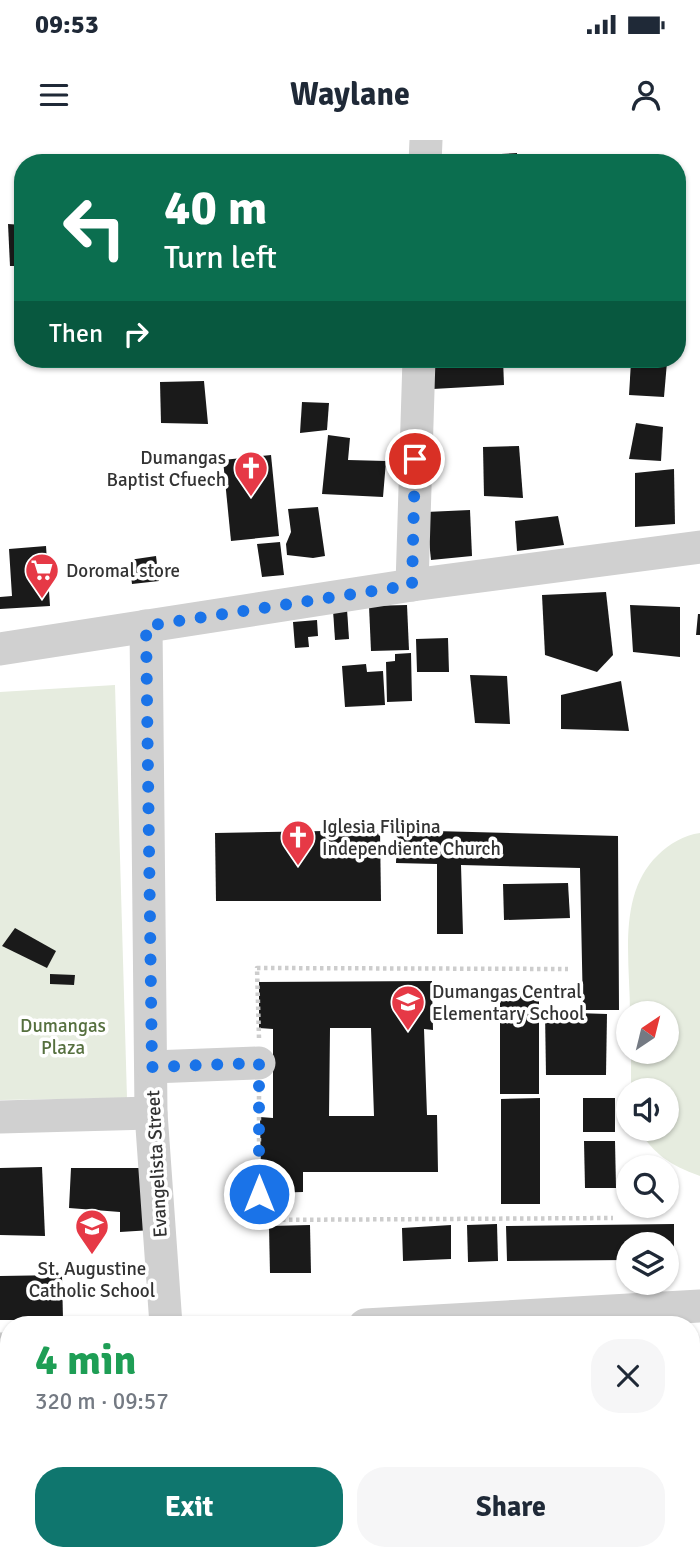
<!DOCTYPE html>
<meta charset="utf-8">
<style>
body{margin:0;font-family:Signika,sans-serif;background:#f6f6f7;color:#1f2937;height:100vh;display:flex;flex-direction:column;font-size:26px;white-space:nowrap}
*{box-sizing:border-box;margin:0}
p{font-size:23px;color:#747a83}
.icon{flex:none;width:38px;height:38px;fill:none;stroke:currentColor;stroke-width:2;stroke-linecap:round;stroke-linejoin:round}
.map{position:relative;flex:1;overflow:hidden}
.panel{position:absolute;left:0px;top:1176px;width:700px;height:245px;display:flex;flex-direction:column;background:#fff;border-radius:28px 28px 0 0;box-shadow:0 2px 5px #0004}
.panel>*{flex:none}
.banner{position:absolute;left:14px;top:14px;width:672px;height:214px;border-radius:28px;box-shadow:0 2px 5px #0004;background:#0b6e4f;color:#fff;overflow:hidden}
.needle{width:46px;rotate:35deg}
.fabs{position:absolute;left:616px;top:861px;display:grid;gap:14px}
.fabs a{display:grid;place-items:center;width:63px;height:63px;border-radius:50%;background:#fff;box-shadow:0 2px 5px #0004;font-size:35px}
.pin{position:absolute;display:grid;place-items:center;width:60px;height:60px;color:#fff;margin:-30px;border:4px solid #fff;border-radius:50%;box-shadow:0 2px 7px #0007}
.me{position:absolute;width:77px;margin:-38px;rotate:0deg;stroke-linejoin:round;filter:drop-shadow(0 0 5px #0008)}
.turn{display:flex;align-items:center;gap:24px;height:147px;padding:0 35px;font-size:32px}
.turn .icon{width:91px;height:91px;stroke-width:2.5}
.turn b{display:block;font-size:49px;line-height:60px}
.then{display:flex;align-items:center;height:66px;padding:0 35px;background:#0003;gap:14px;font-size:26px}
.round{display:grid;place-items:center;flex:none;width:74px;height:74px;border-radius:28px;background:#f6f6f7}
.overview{display:flex;align-items:center;justify-content:space-between;height:119px;padding:0 35px}
h1{font-size:42px;font-weight:700;line-height:52px;color:#1e9e55}
.cta{display:flex;gap:14px;margin-top:auto;padding:14px 35px}
.cta a{flex:1;height:80px;border-radius:28px;background:#0f766e;color:#fff;font-size:28px;font-weight:700;line-height:80px;text-align:center}
.cta a+a{background:#f6f6f7;color:#1f2937}
.status{display:flex;justify-content:space-between;align-items:center;height:49px;padding:0 35px;background:#fff;direction:ltr}
.status svg{height:19px;fill:currentColor}
header{display:flex;justify-content:space-between;align-items:center;height:91px;padding:0 35px;background:#fff;font-size:32px;font-weight:700}
.map>svg:first-child{display:block}
</style>
<div class="status"><b>09:53</b><svg viewBox="0 0 49 12"><path d="M0 12V9h3v3zM5 12V6h3v6zM10 12V3h3v9zM15 12V0h3v12zM26 1h20v11H26zM47 4h2v5h-2z"/></svg></div>
<header><svg class="icon" aria-label="menu" viewBox="0 0 24 24"><path d="M4 6h16M4 12h16M4 18h16"/></svg>Waylane<svg class="icon" aria-label="person" viewBox="0 0 24 24"><circle cx="12" cy="8" r="4"/><path d="M4 21q1-7 8-7t8 7"/></svg></header>
<div class="map">
<svg width="700" height="1421" viewBox="0 0 700 1421">
<rect width="100%" height="100%" fill="#fff"/>
<g fill="#e6ecdf">
<polygon points="115,545 127,958 0,960 0,552"/>
<path d="M700 693V1036C668 1024 657 1016 637 989H667V950H631V912H667V873H630C630 821 617 754 658 715 669 704 684 695 700 693Z"/>
</g>
<g fill="#1a1a1a" fill-rule="evenodd">
<polygon points="517,13 517,23 483,23 483,15"/>
<polygon points="8,84 23,85 23,126 10,126"/>
<polygon points="434,219 503,219 504,245 433,249"/>
<polygon points="631,222 667,222 664,257 629,255"/>
<polygon points="204,241 208,284 161,283 160,242"/>
<polygon points="302,262 329,263 327,290 300,293"/>
<polygon points="636,283 663,287 661,321 629,319"/>
<polygon points="328,295 350,298 348,320 386,321 383,357 322,354"/>
<polygon points="519,306 523,358 484,356 483,307"/>
<polygon points="271,315 279,396 231,401 223,320"/>
<polygon points="674,329 675,384 635,387 635,333"/>
<polygon points="318,367 325,416 313,418 287,415 286,404 291,392 288,369"/>
<polygon points="470,370 472,416 431,420 426,372"/>
<polygon points="558,376 564,405 517,411 515,381"/>
<polygon points="280,402 284,435 262,437 257,404"/>
<polygon points="46,406 50,466 0,469 0,457 12,456 9,409"/>
<polygon points="156,416 159,441 132,444 129,420"/>
<polygon points="606,452 613,515 597,532 545,515 542,455"/>
<polygon points="407,465 409,510 371,511 369,466"/>
<polygon points="630,465 680,467 680,517 633,512"/>
<polygon points="347,469 349,499 335,500 333,470"/>
<polygon points="698,474 700,474 700,495 696,495"/>
<polygon points="317,480 318,496 308,497 309,507 295,508 293,482"/>
<polygon points="448,498 449,532 417,532 416,499"/>
<polygon points="411,513 412,561 387,562 386,522 395,521 395,514"/>
<polygon points="366,524 367,532 383,531 385,565 345,567 342,526"/>
<polygon points="470,535 507,536 510,584 475,583"/>
<polygon points="621,541 629,591 561,589 561,555"/>
<polygon points="380,690 381,761 216,761 215,693"/>
<polygon points="397,690 618,696 619,870 583,870 580,728 461,725 463,794 437,794 437,724 396,723"/>
<polygon points="568,743 570,778 504,780 503,744"/>
<polygon points="15,788 56,811 47,828 2,806"/>
<polygon points="50,834 75,835 74,845 50,844"/>
<path d="M432 841 433 890 424 889 427 975H437L438 1032H303V1052L268 1053 267 1031H261L260 977 273 978V889L259 888V842ZM330 888H371L374 976H329Z"/>
<rect x="500" y="848" width="39" height="106"/>
<polygon points="545,872 607,874 606,935 546,935"/>
<polygon points="540,958 540,1064 501,1064 501,959"/>
<rect x="583" y="958" width="32" height="34"/>
<polygon points="584,1001 615,1001 616,1048 585,1048"/>
<polygon points="42,1027 45,1096 0,1095 0,1028"/>
<polygon points="71,1028 152,1028 152,1090 120,1092 120,1072 69,1068"/>
<polygon points="497,1084 498,1121 468,1122 467,1085"/>
<polygon points="674,1084 674,1119 667,1119 667,1104 628,1104 628,1120 507,1121 506,1086"/>
<polygon points="310,1085 311,1133 270,1133 269,1086"/>
<polygon points="451,1085 451,1119 403,1121 402,1088"/>
<polygon points="62,1135 63,1180 0,1180 0,1136"/>
<polygon points="0,1293 9,1294 9,1357 0,1357"/>
<polygon points="202,1412 261,1412 252,1421 191,1421"/>
<polygon points="330,1413 338,1421 316,1421"/>
</g>
<g fill="none" stroke-linecap="round" stroke-linejoin="round">
<g stroke="#cdcdcd" stroke-width="4.5" stroke-dasharray="3.5 3.5" stroke-linecap="butt">
<polyline points="259,898 257,828 568,829"/>
<polyline points="259,949 259,1080 613,1078"/>
</g>
<g stroke="#d0d0d0" stroke-width="33">
<polyline points="425,23 426,0"/>
<polyline points="412,445 419,219"/>
<polyline points="146,486 151,973 166,1185"/>
<polyline points="0,509 412,445 700,407"/>
<polyline points="152,927 259,923"/>
<polyline points="0,977 151,973"/>
<polyline points="365,1185 700,1166"/>
<polyline points="0,1209 9,1209"/>
</g>
</g>
<g fill="none" stroke-linecap="round" stroke-linejoin="round">
<polyline stroke="#1a73e8" stroke-width="12" stroke-dasharray="0 21.6" points="259,1054 259,923 152,927 146,486 412,445 415,319"/>
</g>
<defs>
<g id="church-pin" transform="scale(1.75)"><path d="M0 17L-7.5 6A9.5 9.5 0 1 1 7.5 6Z" fill="#e63946" stroke="#fff"/><path d="M-1.2-6h2.4v3.5h3.3v2.4h-3.3V6h-2.4V-.1h-3.3v-2.4h3.3Z" fill="#fff"/></g>
<g id="supermarket-pin" transform="scale(1.75)"><path d="M0 17L-7.5 6A9.5 9.5 0 1 1 7.5 6Z" fill="#e63946" stroke="#fff"/><path d="M-6-5.5h2.5l.6 2H6L4.5 2H-2.5L-4.4-4H-6ZM-1.5 3.2a1.3 1.3 0 1 0 .1 0ZM3 3.2a1.3 1.3 0 1 0 .1 0Z" fill="#fff"/></g>
<g id="school-pin" transform="scale(1.75)"><path d="M0 17L-7.5 6A9.5 9.5 0 1 1 7.5 6Z" fill="#e63946" stroke="#fff"/><path d="M0-5L7-2L0 1L-7-2ZM-4 1L0 2.5L4 1V4Q0 6-4 4Z" fill="#fff"/></g>
</defs>
<g fill-rule="evenodd">
<use href="#church-pin" x="251" y="328"/>
<use href="#supermarket-pin" x="42" y="430"/>
<use href="#church-pin" x="298" y="697"/>
<use href="#school-pin" x="408" y="862"/>
<use href="#school-pin" x="92" y="1086"/>
</g>
<g text-anchor="middle" stroke-width="7" stroke-linejoin="round" paint-order="stroke">
<g font-size="19" fill="#333" stroke="#fff" text-anchor="start">
<text x="226" y="324" text-anchor="end">Dumangas<tspan x="226" dy="22">Baptist Cfuech</tspan></text>
<text x="66" y="437">Doromal store</text>
<text x="322" y="693">Iglesia Filipina<tspan x="322" dy="22">Independiente Church</tspan></text>
<text x="432" y="858">Dumangas Central<tspan x="432" dy="22">Elementary School</tspan></text>
<text x="92" y="1135" text-anchor="middle">St. Augustine<tspan x="92" dy="22">Catholic School</tspan></text>
</g>
<g font-size="19" fill="#56703f" stroke="#fff">
<text x="63" y="892">Dumangas<tspan x="63" dy="22">Plaza</tspan></text>
</g>
<g font-size="19" fill="#333" stroke="#fff">
<text transform="translate(156 1024) rotate(-93)" y="7">Evangelista Street</text>
</g>
</g>
</svg>
<div class="fabs">
<a><svg class="needle" viewBox="-14 -14 28 28"><path d="M0-13l5 13h-10z" fill="#e53935"/><path d="M0 13l5-13h-10z" fill="#747a83"/></svg></a>
<a><svg class="icon" aria-label="sound" viewBox="0 0 24 24"><path d="M4 9h4l5-4v14l-5-4H4zM17 9q2 3 0 6"/></svg></a>
<a><svg class="icon" aria-label="search" viewBox="0 0 24 24"><circle cx="10" cy="10" r="6"/><path d="M15 15l6 6"/></svg></a>
<a><svg class="icon" aria-label="layers" viewBox="0 0 24 24"><path d="M12 4l9 5-9 5-9-5zM3 14l9 5 9-5"/></svg></a>
</div>
<div class="pin" style="left:415px;top:319px;background:#d93025"><svg class="icon" aria-label="arrive" viewBox="0 0 24 24"><path d="M6 21V4h12l-3 4 3 4H6"/></svg></div>
<svg class="me" style="left:259px;top:1054px" viewBox="-20 -20 40 40"><circle r="17" fill="#1a73e8" stroke="#fff" stroke-width="3"/><path d="M0-11L8 9 0 5-8 9z" fill="#fff"/></svg>
<div class="banner">
<div class="turn"><svg class="icon" aria-label="left" viewBox="0 0 24 24"><path d="M17 20v-9H6M10 6l-5 5 5 5"/></svg><div><b>40 m</b>Turn left</div></div>
<div class="then">Then<svg class="icon" aria-label="right" viewBox="0 0 24 24"><path d="M7 20v-9h11M14 6l5 5-5 5"/></svg></div>
</div>
<section class="panel">
<div class="overview"><div><h1>4 min</h1><p>320 m · 09:57</p></div><a class="round"><svg class="icon" aria-label="close" viewBox="0 0 24 24"><path d="M6 6l12 12M18 6L6 18"/></svg></a></div>
<div class="cta"><a>Exit</a><a>Share</a></div>
</section>
</div>
